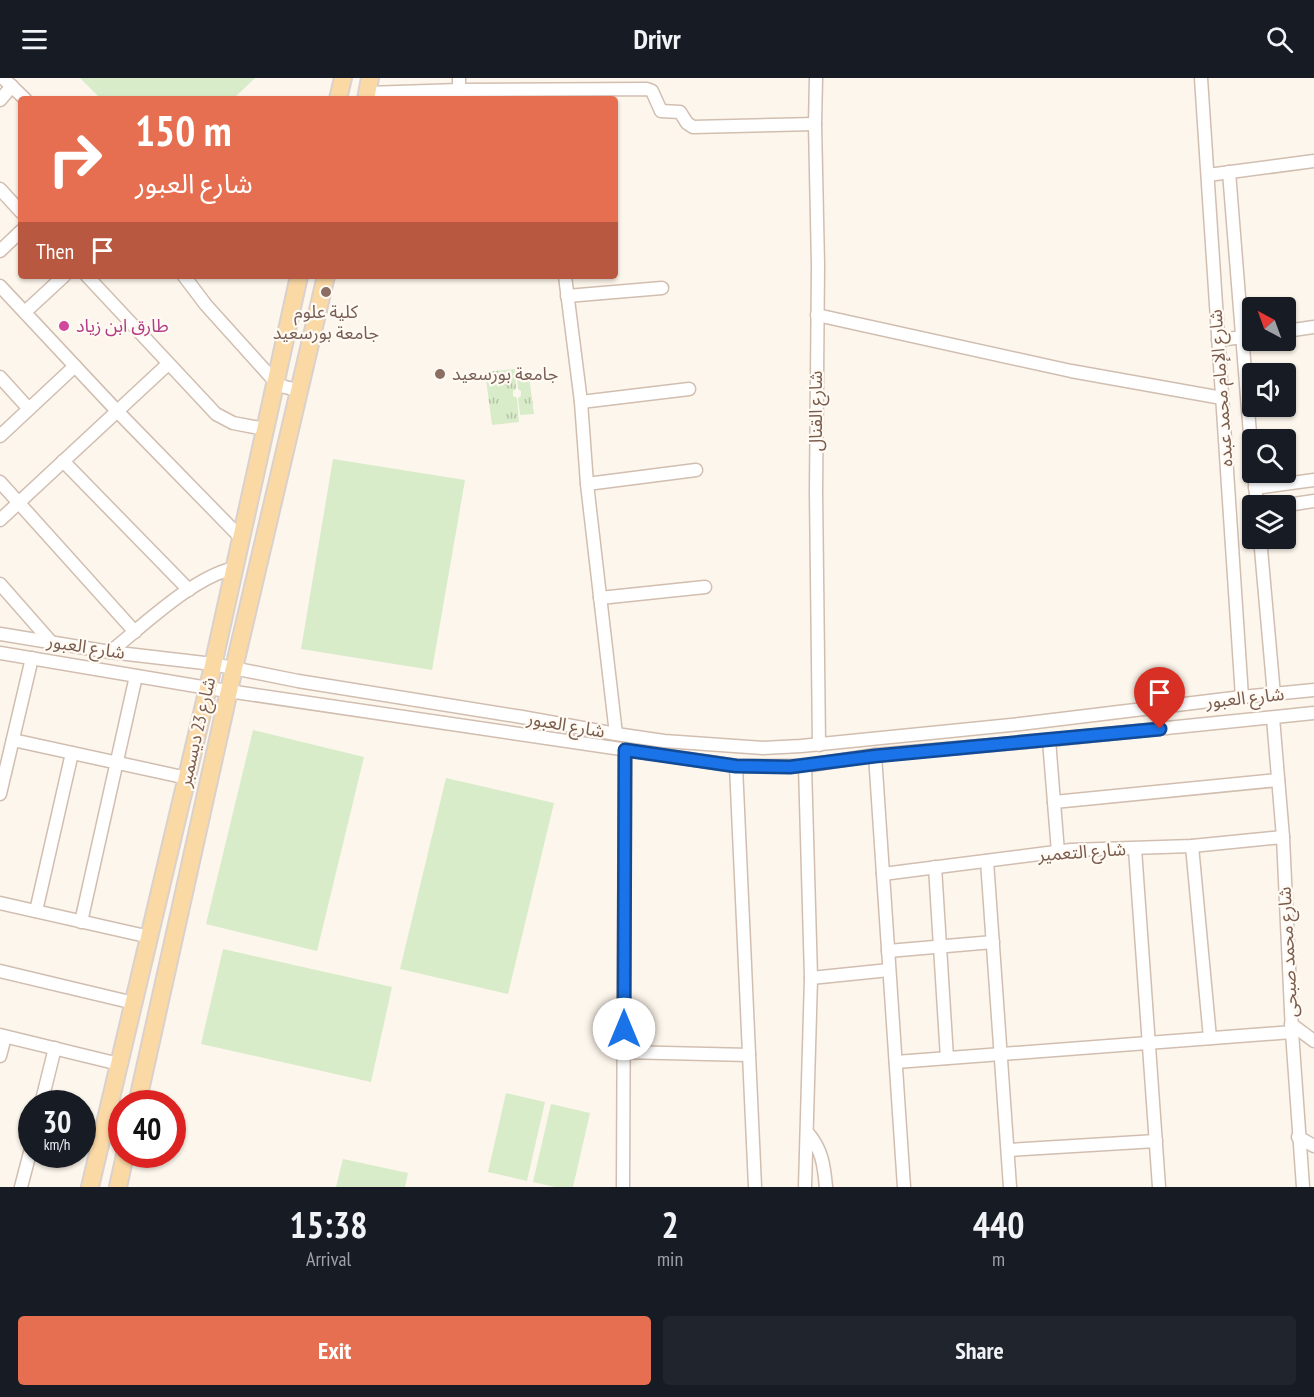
<!DOCTYPE html>
<meta charset="utf-8">
<style>
body{margin:0;font-family:"PT Sans Narrow","Noto Sans Arabic",sans-serif;background:#20242c;color:#f1f3f6;height:100vh;display:flex;flex-direction:column;font-size:22px;white-space:nowrap}
*{box-sizing:border-box;margin:0}
p{font-size:20px;color:#9ea1a6}
.icon{flex:none;width:33px;height:33px;fill:none;stroke:currentColor;stroke-width:2;stroke-linecap:round;stroke-linejoin:round}
.map{position:relative;height:1109px;overflow:hidden}
.side{display:flex;flex-direction:column;background:#171b24;flex:1}
.side>*{flex:none}
.hud{position:absolute;left:18px;top:18px;width:600px;height:183px;border-radius:6px;box-shadow:0 2px 4px #0004;background:#e76f51;color:#fff;overflow:hidden}
.needle{width:39px;rotate:319deg}
.tools{position:absolute;left:1242px;top:219px;display:grid;gap:12px}
.tools a{display:grid;place-items:center;width:54px;height:54px;border-radius:6px;background:#171b24;box-shadow:0 2px 4px #0004;font-size:30px}
.speed{position:absolute;left:18px;top:1012px;display:flex;gap:12px;font-size:30px;font-weight:700;text-align:center}
.speed>*{display:grid;place-content:center;width:78px;height:78px;border-radius:50%;background:#171b24;box-shadow:0 2px 4px #0004;line-height:1}
.speed small{font-size:15px;font-weight:400}
.speed .limit{border:9px solid #d22;background:#fff;color:#111}
.pin{position:absolute;display:grid;place-items:center;width:51px;height:51px;color:#fff;margin:-62px -26px;border-radius:50% 50% 50% 0;rotate:-45deg;box-shadow:0 0 6px #0007}
.pin .icon{rotate:45deg}
.me{position:absolute;width:66px;margin:-33px;rotate:0deg;stroke-linejoin:round;filter:drop-shadow(0 0 4px #0008)}
.turn{display:flex;align-items:center;gap:21px;height:126px;padding:0 18px;font-size:27px}
.turn .icon{width:78px;height:78px;stroke-width:2.5}
.turn b{display:block;font-size:42px;line-height:51px}
.then{display:flex;align-items:center;height:57px;padding:0 18px;background:#0003;gap:12px;font-size:22px}
.eta{display:flex;justify-content:space-evenly;align-items:center;height:102px;text-align:center}
.eta b{font-size:36px;font-weight:800;line-height:42px}
.cta{display:flex;gap:12px;margin-top:auto;padding:12px 18px}
.cta a{flex:1;height:69px;border-radius:6px;background:#e76f51;color:#fff;font-size:24px;font-weight:800;line-height:69px;text-align:center}
.cta a+a{background:#20242c;color:#f1f3f6}
header{display:flex;justify-content:space-between;align-items:center;height:78px;padding:0 18px;background:#171b24;font-size:27px;font-weight:800}
.map>svg:first-child{display:block}
</style>
<header><svg class="icon" aria-label="menu" viewBox="0 0 24 24"><path d="M4 6h16M4 12h16M4 18h16"/></svg>Drivr<svg class="icon" aria-label="search" viewBox="0 0 24 24"><circle cx="10" cy="10" r="6"/><path d="M15 15l6 6"/></svg></header>
<div class="map">
<svg width="1314" height="1109" viewBox="0 0 1314 1109">
<defs>
<pattern id="grass-tufts" width="24" height="20" patternUnits="userSpaceOnUse" patternTransform="scale(1.5)"><rect width="24" height="20" fill="#d8ecc9"/><path d="M3 7l-1-3M5 7V3M7 7l1-3M15 17l-1-3M17 17v-4M19 17l1-3" fill="none" stroke="#b4c2a5"/></pattern>
</defs>
<rect width="100%" height="100%" fill="#fdf6ec"/>
<g fill="url(#grass-tufts)">
<polygon points="515,291 516,311 513,313 513,318 517,320 519,344 492,347 485,294"/>
<polygon points="529,298 534,336 520,337 518,320 521,318 521,313 518,311 517,299"/>
</g>
<g fill="#d8ecc9">
<polygon points="80,0 255,0 233,21 101,21"/>
<polygon points="333,381 465,402 432,592 301,571"/>
<polygon points="253,652 364,679 317,873 206,846"/>
<polygon points="446,700 554,725 508,916 400,891"/>
<polygon points="223,871 392,909 371,1004 201,966"/>
<polygon points="506,1015 545,1024 527,1103 488,1094"/>
<polygon points="551,1026 590,1035 573,1109 555,1109 533,1104"/>
<polygon points="343,1081 408,1095 405,1109 336,1109"/>
</g>
<g fill="none" stroke-linecap="round" stroke-linejoin="round">
<g stroke="#d1beb0" stroke-width="15">
<g id="minor">
<polyline points="3,0 25,21"/>
<polyline points="459,0 459,21"/>
<polyline points="816,0 815,46 818,187 816,413 819,667"/>
<polyline points="1201,0 1242,619"/>
<polyline points="367,15 459,12 647,11 652,13 661,33 680,34 687,45 693,49 815,46"/>
<polyline points="0,22 12,8"/>
<polyline points="1229,94 1252,381"/>
<polyline points="1208,97 1314,83"/>
<polyline points="0,111 21,134"/>
<polyline points="0,173 21,153"/>
<polyline points="87,198 216,336 233,345 265,351"/>
<polyline points="184,198 206,227 278,307 300,313"/>
<polyline points="565,198 581,324 587,406 616,656"/>
<polyline points="0,208 117,333 241,460"/>
<polyline points="567,218 662,210"/>
<polyline points="25,234 64,198"/>
<polyline points="817,237 1071,293 1222,320"/>
<polyline points="1286,253 1314,249"/>
<polyline points="1218,262 1252,258"/>
<polyline points="0,299 29,331"/>
<polyline points="581,324 689,311"/>
<polyline points="0,358 75,288"/>
<polyline points="63,383 189,512"/>
<polyline points="1254,394 1257,428"/>
<polyline points="0,404 135,554"/>
<polyline points="587,406 696,392"/>
<polyline points="1255,410 1314,402"/>
<polyline points="1281,428 1314,423"/>
<polyline points="0,442 168,286"/>
<polyline points="1260,460 1274,617"/>
<polyline points="0,506 51,564"/>
<polyline points="600,520 705,509"/>
<polyline points="0,556 110,574 213,586 298,603 522,639 616,656 664,663 763,670 801,668 1020,646 1242,619 1314,612"/>
<path d="M110 574C145 546 192 500 234 490"/>
<polyline points="0,575 208,610 736,688 805,688 875,677 1049,662 1314,635"/>
<polyline points="1273,640 1283,759 1292,954 1303,1109"/>
<polyline points="13,662 187,700"/>
<polyline points="1049,662 1058,774"/>
<polyline points="875,677 904,1109"/>
<polyline points="736,688 755,1109"/>
<polyline points="0,716 32,580"/>
<polyline points="1054,724 1278,702"/>
<polyline points="1192,768 1210,960"/>
<polyline points="1135,771 1159,1109"/>
<polyline points="987,783 1010,1109"/>
<polyline points="935,789 947,980"/>
<polyline points="883,796 1071,772 1192,768 1283,759"/>
<polyline points="0,825 150,859"/>
<polyline points="36,833 72,675"/>
<polyline points="81,844 136,598"/>
<polyline points="888,873 993,864"/>
<polyline points="0,893 134,925"/>
<polyline points="811,900 889,892"/>
<polyline points="1291,946 1314,963"/>
<polyline points="0,957 119,986"/>
<polyline points="623,974 749,977"/>
<polyline points="0,978 5,959"/>
<polyline points="896,984 1292,954"/>
<polyline points="41,1026 55,970"/>
<path d="M807 1054C822 1071 824 1087 826 1109"/>
<polyline points="1298,1059 1314,1068"/>
<polyline points="1008,1072 1156,1063"/>
<polyline points="21,1109 32,1067"/>
<polyline points="623,1109 625,672"/>
<polyline points="805,1109 811,900 805,688"/>
</g>
</g>
<g stroke="#dad1cd" stroke-width="20">
<g id="major">
<polyline points="338,21 343,0"/>
<polyline points="366,21 370,0"/>
<polyline points="137,1026 234,590 326,198"/>
<polyline points="90,1109 208,610 299,198"/>
<polyline points="118,1109 125,1077"/>
</g>
</g>
<use href="#minor" stroke="#fff" stroke-width="12"/>
<use href="#major" stroke="#fbd9a5" stroke-width="16"/>
</g>
<g fill="none" stroke-linecap="round" stroke-linejoin="round">
<g stroke="#114b97" stroke-width="15">
<polyline id="route" points="624,951 625,672 736,688 790,689 875,678 1160,651"/>
</g>
<use href="#route" stroke="#1a73e8" stroke-width="10"/>
</g>
<g fill="#8d6e63" stroke="#fffaf3" stroke-width="2">
<circle cx="326" cy="214" r="6"/>
<circle cx="440" cy="296" r="6"/>
</g>
<circle fill="#d1479c" stroke="#fffaf3" stroke-width="2" cx="64" cy="248" r="6"/>
<g text-anchor="middle" stroke-width="4.5" stroke-linejoin="round" paint-order="stroke">
<g font-size="18" fill="#785e54" stroke="#fffaf3">
<text x="326" y="240">كلية علوم<tspan x="326" dy="21">جامعة بورسعيد</tspan></text>
<text x="452" y="302" text-anchor="start">جامعة بورسعيد</text>
</g>
<g font-size="18" fill="#b23c85" stroke="#fffaf3" text-anchor="start">
<text x="76" y="254">طارق ابن زياد</text>
</g>
<g font-size="18" fill="#7a5c4d" stroke="#fffaf3">
<text transform="translate(1221 310) rotate(-94)" y="6">شارع الإمام محمد عبده</text>
<text transform="translate(816 333) rotate(-90)" y="6">شارع القنال</text>
<text transform="translate(86 569) rotate(9)" y="6">شارع العبور</text>
<text transform="translate(1245 620) rotate(-6)" y="6">شارع العبور</text>
<text transform="translate(566 647) rotate(10)" y="6">شارع العبور</text>
<text transform="translate(197 654) rotate(-77)" y="6">شارع 23 ديسمبر</text>
<text transform="translate(1082 774) rotate(-4)" y="6">شارع التعمير</text>
<text transform="translate(1288 874) rotate(-93)" y="6">شارع محمد صبحى</text>
</g>
</g>
</svg>
<div class="tools">
<a><svg class="needle" viewBox="-14 -14 28 28"><path d="M0-13l5 13h-10z" fill="#e53935"/><path d="M0 13l5-13h-10z" fill="#9ea1a6"/></svg></a>
<a><svg class="icon" aria-label="sound" viewBox="0 0 24 24"><path d="M4 9h4l5-4v14l-5-4H4zM17 9q2 3 0 6"/></svg></a>
<a><svg class="icon" aria-label="search" viewBox="0 0 24 24"><circle cx="10" cy="10" r="6"/><path d="M15 15l6 6"/></svg></a>
<a><svg class="icon" aria-label="layers" viewBox="0 0 24 24"><path d="M12 4l9 5-9 5-9-5zM3 14l9 5 9-5"/></svg></a>
</div>
<div class="speed"><div>30<small>km/h</small></div><div class="limit">40</div></div>
<div class="pin" style="left:1160px;top:651px;background:#d93025"><svg class="icon" aria-label="arrive" viewBox="0 0 24 24"><path d="M6 21V4h12l-3 4 3 4H6"/></svg></div>
<svg class="me" style="left:624px;top:951px" viewBox="-20 -20 40 40"><circle r="19" fill="#fff"/><path d="M0-13L10 11 0 6-10 11z" fill="#1a73e8"/></svg>
<div class="hud">
<div class="turn"><svg class="icon" aria-label="right" viewBox="0 0 24 24"><path d="M7 20v-9h11M14 6l5 5-5 5"/></svg><div><b>150 m</b>شارع العبور</div></div>
<div class="then">Then<svg class="icon" aria-label="arrive" viewBox="0 0 24 24"><path d="M6 21V4h12l-3 4 3 4H6"/></svg></div>
</div>
</div>
<section class="side">
<div class="eta">
<div><b>15:38</b><p>Arrival</p></div>
<div><b>2</b><p>min</p></div>
<div><b>440</b><p>m</p></div>
</div>
<div class="cta"><a>Exit</a><a>Share</a></div>
</section>
